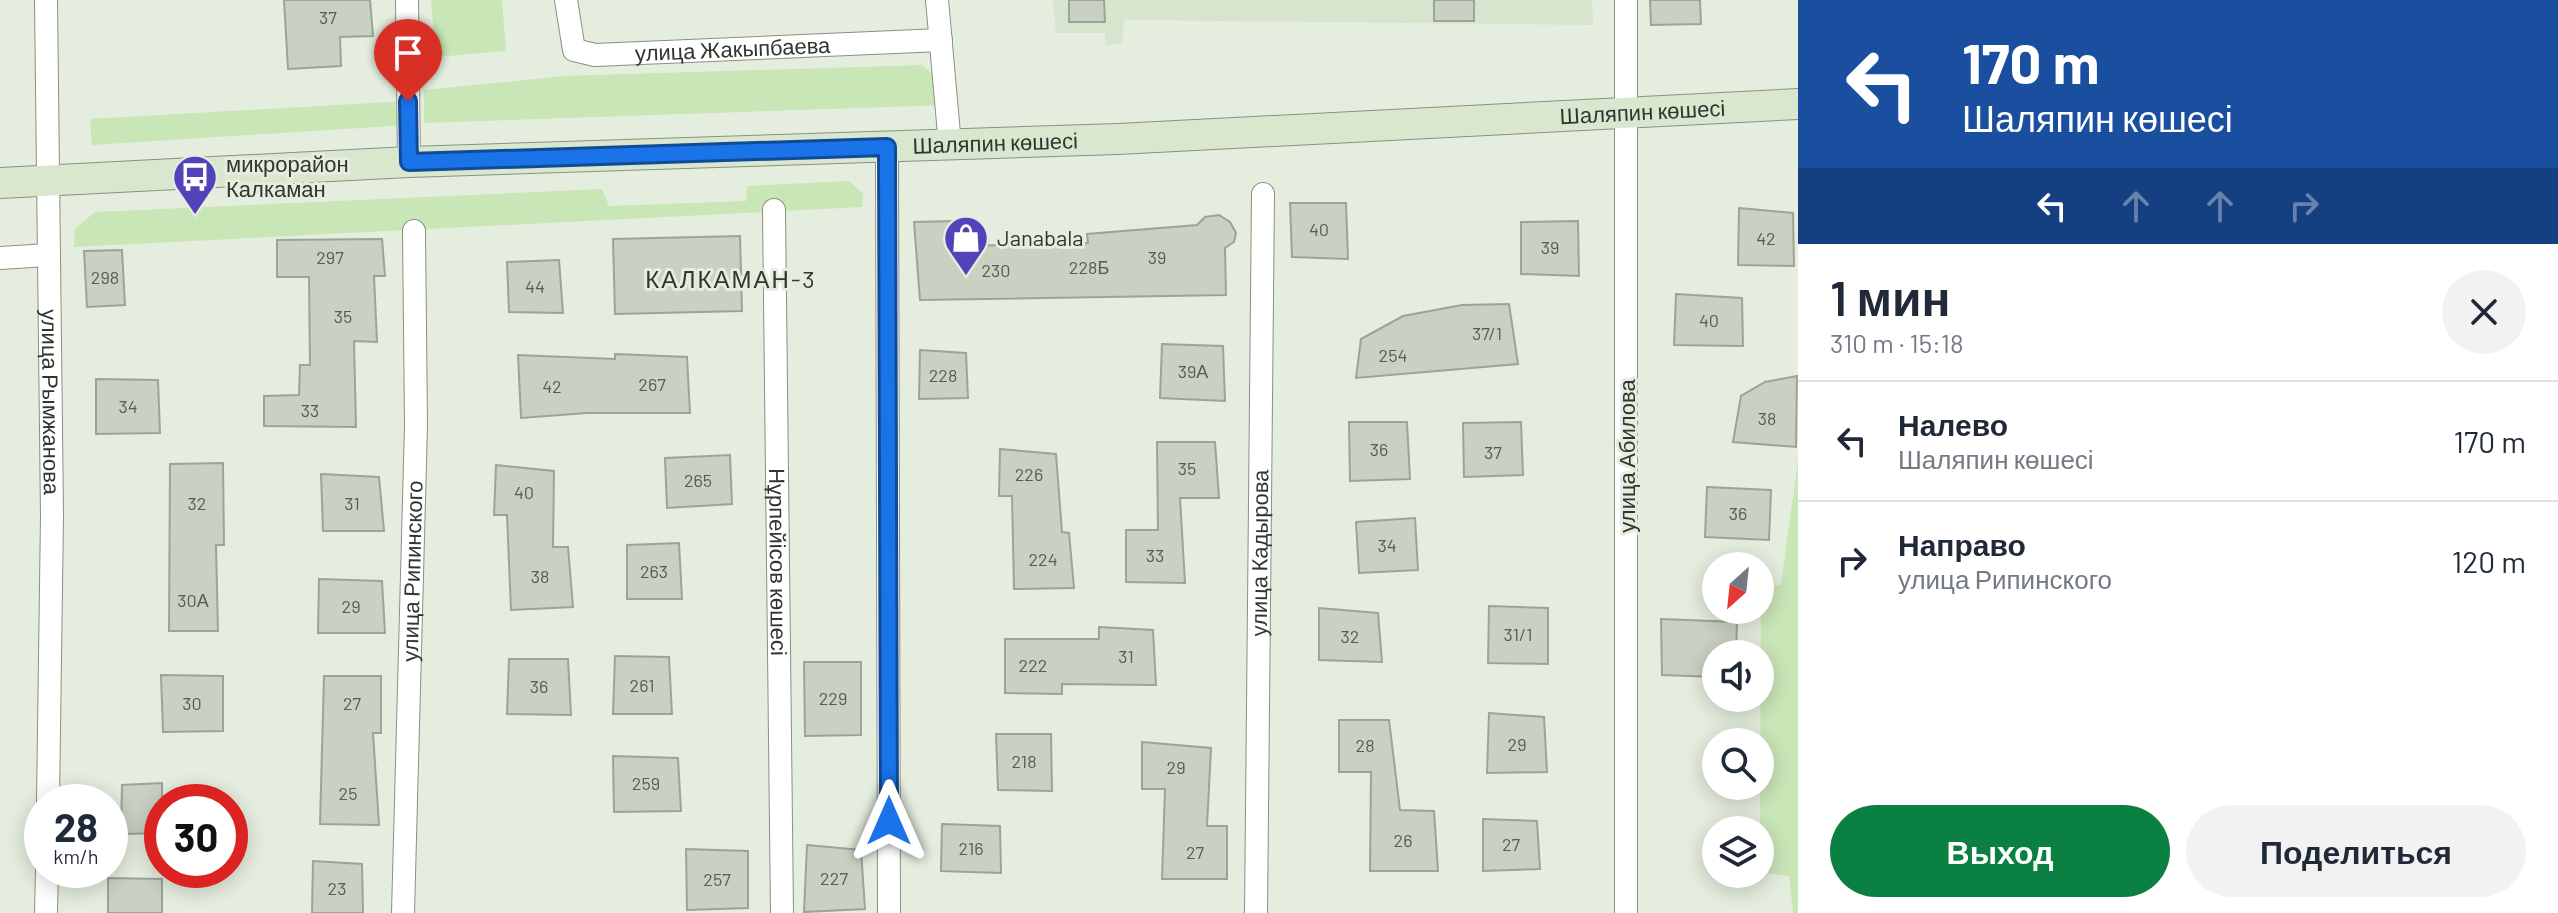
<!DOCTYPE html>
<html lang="ru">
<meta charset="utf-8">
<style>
body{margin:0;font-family:Barlow,sans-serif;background:#f2f2f3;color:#1f2937;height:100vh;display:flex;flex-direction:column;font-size:30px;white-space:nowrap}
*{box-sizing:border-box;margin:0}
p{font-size:26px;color:#747a83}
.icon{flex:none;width:44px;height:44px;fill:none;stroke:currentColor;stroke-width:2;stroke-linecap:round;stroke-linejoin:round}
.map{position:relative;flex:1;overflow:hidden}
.side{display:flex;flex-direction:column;background:#fff;width:760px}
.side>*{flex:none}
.hud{background:#1a4fa0;color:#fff;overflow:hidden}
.needle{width:52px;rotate:207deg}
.fabs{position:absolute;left:1702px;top:552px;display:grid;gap:16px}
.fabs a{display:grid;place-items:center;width:72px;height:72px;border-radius:50%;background:#fff;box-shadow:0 4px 20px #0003;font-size:40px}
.speed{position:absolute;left:24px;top:784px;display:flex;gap:16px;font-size:40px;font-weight:700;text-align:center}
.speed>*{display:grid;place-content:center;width:104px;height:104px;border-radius:50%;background:#fff;box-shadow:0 4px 20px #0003;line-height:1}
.speed small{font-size:20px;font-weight:400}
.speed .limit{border:12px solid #d22;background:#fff;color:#111}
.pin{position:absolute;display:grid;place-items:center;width:68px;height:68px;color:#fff;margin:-82px -34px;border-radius:50% 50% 50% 0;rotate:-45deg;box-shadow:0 0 8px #0007}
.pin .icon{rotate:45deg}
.me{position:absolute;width:88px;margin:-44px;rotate:0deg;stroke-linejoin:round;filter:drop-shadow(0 0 6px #0008)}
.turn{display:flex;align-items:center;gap:28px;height:168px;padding:0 32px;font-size:36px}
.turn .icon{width:104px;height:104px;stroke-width:2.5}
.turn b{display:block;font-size:56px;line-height:68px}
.lanes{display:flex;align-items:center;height:76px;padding:0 32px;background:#0003;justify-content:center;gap:40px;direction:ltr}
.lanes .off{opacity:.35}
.round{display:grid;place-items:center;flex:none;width:84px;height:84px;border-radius:42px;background:#f2f2f3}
.head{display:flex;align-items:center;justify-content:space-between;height:136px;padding:0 32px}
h1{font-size:48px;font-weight:600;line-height:60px}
.cta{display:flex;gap:16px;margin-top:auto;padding:16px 32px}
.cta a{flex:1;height:92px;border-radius:48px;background:#0b8043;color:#fff;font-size:32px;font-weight:600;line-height:92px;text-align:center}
.cta a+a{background:#f2f2f3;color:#1f2937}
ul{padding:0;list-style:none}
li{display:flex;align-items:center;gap:24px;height:120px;padding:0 32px;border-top:2px solid #e0e1e3}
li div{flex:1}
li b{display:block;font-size:30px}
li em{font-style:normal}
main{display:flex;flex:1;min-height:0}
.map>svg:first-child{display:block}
</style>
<main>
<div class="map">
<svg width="1798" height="913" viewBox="0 0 1798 913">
<rect width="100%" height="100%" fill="#e4edde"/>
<polygon fill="#d7e4ce" points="1053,0 1592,0 1593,25 1124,20 1122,44 1106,45 1105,33 1056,33"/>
<g fill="#c9e6b6">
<polygon points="431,0 502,0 506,51 436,57"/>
<polygon points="922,65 943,84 946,105 424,123 424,90 565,76"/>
<polygon points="408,101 408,125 92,145 90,119"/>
<polygon points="849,181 863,194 862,207 74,247 75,229 95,212 602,189 609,206 746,201 747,186"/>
<polygon points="1798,460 1798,913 1793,913 1789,876 1760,872 1761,585 1781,585"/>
</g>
<g fill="#c8d1c2" stroke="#9ca496" stroke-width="2">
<polygon points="284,0 370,0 373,36 340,37 341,66 288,69"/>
<polygon points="1069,0 1104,0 1105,22 1069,22"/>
<rect x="1434" y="0" width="40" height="21"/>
<polygon points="1650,0 1700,0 1701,24 1651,25"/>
<polygon points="1290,203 1346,203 1348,259 1292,257"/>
<polygon points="1739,208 1793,213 1794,266 1738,265"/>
<polygon points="1219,215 1230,222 1236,233 1234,242 1225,248 1226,295 920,300 914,222 956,221 960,246 1088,243 1087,234 1197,225 1205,217"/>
<polygon points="1578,221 1579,276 1521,274 1521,222"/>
<polygon points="740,236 742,311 615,314 613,239"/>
<polygon points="382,239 385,276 374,276 377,342 354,341 356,427 264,426 264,396 299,395 300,365 310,365 309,277 277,277 277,240"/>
<polygon points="122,250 125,305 87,307 84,251"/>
<polygon points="559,260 563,313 509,312 507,262"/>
<polygon points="1676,294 1742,298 1743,346 1674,345"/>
<polygon points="1509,304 1518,364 1356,378 1361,339 1403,316 1462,305"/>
<polygon points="1162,344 1223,346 1225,401 1160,398"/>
<polygon points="920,350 966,353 968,398 919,399"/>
<polygon points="615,354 687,357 690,413 587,413 521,418 518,355 615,359"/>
<polygon points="1797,376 1796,447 1733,442 1741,396 1765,382"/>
<polygon points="96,379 158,380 160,433 96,434"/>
<polygon points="1349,422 1407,422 1410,479 1350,481"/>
<polygon points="1521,422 1523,475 1464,477 1463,423"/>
<polygon points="1157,442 1215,442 1219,498 1180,498 1185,583 1126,582 1126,530 1158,530"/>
<polygon points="1000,449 1056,454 1062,532 1069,533 1074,588 1014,589 1012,496 999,496"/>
<polygon points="730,455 732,504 667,508 665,458"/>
<polygon points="223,463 224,545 216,545 218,631 169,631 170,464"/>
<polygon points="496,465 554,471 553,547 568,547 573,607 511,610 507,515 494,515"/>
<polygon points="321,474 379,477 384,531 323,531"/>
<polygon points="1707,487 1771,490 1769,540 1705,537"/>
<polygon points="1415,518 1418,570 1359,573 1356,522"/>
<polygon points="679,543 682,599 627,599 627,545"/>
<polygon points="319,579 382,581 385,633 318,633"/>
<polygon points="1489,606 1548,608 1548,664 1488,663"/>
<polygon points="1319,608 1378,613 1382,662 1319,660"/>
<polygon points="1661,619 1737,622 1736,654 1716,654 1716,677 1662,675"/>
<polygon points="1099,627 1153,630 1156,685 1062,684 1062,694 1005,693 1005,639 1099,639"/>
<polygon points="615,656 669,657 672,714 613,714"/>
<polygon points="509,659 568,659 571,715 507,714"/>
<polygon points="804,662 861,662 861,735 805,736"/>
<polygon points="161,675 223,676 223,731 163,732"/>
<polygon points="324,676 381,676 381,733 373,733 379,825 320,824"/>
<polygon points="1489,713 1544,717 1547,772 1487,773"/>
<polygon points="1339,720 1389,720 1400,810 1434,811 1438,871 1370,871 1371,772 1339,772"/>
<polygon points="996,734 1051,734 1052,791 998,790"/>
<polygon points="1142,742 1211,748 1207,826 1227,826 1227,879 1162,879 1165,789 1142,789"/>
<polygon points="613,756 678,758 681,811 614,812"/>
<polygon points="162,783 162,833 121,834 122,785"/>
<polygon points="1483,819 1537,821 1540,869 1483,871"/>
<polygon points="942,824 1000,826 1001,873 941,871"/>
<polygon points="807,845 861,850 865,909 804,912"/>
<polygon points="686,849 748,851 748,908 687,910"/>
<polygon points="313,861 362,864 363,913 312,913"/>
<polygon points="108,878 162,879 162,913 108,913"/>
</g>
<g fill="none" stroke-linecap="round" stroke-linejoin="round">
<g stroke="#899183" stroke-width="24">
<g id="minor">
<path id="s1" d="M46 0 52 515 48 802"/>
<polyline points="407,0 409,162"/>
<path id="s2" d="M566 0 574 50 595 55 941 40"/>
<polyline points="937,0 950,145"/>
<polyline points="887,147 889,913"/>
<path id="s3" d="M774 210 782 913"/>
<polyline points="0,258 48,255"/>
<polyline points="46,913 47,870"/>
<path id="s4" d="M403 913 416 425 414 231"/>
<path id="s5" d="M1256 913 1263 194"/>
<polyline points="1626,913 1626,0"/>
</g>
</g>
<g stroke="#899183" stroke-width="32">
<g id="secondary">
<path id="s6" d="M0 183 409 162 1118 139 1798 104"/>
</g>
</g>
<use href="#minor" stroke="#fff" stroke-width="22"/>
<use href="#secondary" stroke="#d9e7ce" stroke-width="30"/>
</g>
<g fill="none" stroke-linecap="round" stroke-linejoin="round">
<g stroke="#114b97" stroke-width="20">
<polyline id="route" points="408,101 409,162 887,147 889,821"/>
</g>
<use href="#route" stroke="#1a73e8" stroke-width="14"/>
</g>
<defs>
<g id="bus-pin" transform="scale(2.3)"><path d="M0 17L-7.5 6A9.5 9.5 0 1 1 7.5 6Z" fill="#5343bb" stroke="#e4edde"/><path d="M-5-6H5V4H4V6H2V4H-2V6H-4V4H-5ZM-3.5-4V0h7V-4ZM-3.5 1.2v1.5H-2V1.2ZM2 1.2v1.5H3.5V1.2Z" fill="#fff"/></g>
<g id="shop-pin" transform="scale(2.3)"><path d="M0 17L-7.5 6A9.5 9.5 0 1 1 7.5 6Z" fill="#5343bb" stroke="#e4edde"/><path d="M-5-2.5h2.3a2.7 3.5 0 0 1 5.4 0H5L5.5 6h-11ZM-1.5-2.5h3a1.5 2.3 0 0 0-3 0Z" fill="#fff"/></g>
</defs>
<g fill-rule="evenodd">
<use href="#bus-pin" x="195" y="177"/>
<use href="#shop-pin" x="966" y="238"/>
</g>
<g text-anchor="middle" stroke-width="6" stroke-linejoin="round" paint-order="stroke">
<g font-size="18" fill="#575c54">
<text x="328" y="24">37</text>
<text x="1319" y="236">40</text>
<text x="1766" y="245">42</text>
<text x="1550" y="254">39</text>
<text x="330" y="264">297</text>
<text x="1157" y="264">39</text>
<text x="1089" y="274">228Б</text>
<text x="996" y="277">230</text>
<text x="105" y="284">298</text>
<text x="535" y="293">44</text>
<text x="343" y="323">35</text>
<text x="1709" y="327">40</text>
<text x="1487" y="340">37/1</text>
<text x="1393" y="362">254</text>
<text x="1193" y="378">39А</text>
<text x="943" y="382">228</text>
<text x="652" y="391">267</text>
<text x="552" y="393">42</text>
<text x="128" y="413">34</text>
<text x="310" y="417">33</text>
<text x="1767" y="425">38</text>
<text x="1379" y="456">36</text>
<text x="1493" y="459">37</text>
<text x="1187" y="475">35</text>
<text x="1029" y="481">226</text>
<text x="698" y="487">265</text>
<text x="524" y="499">40</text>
<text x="197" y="510">32</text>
<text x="352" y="510">31</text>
<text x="1738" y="520">36</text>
<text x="1387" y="552">34</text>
<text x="1155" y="562">33</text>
<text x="1043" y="566">224</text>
<text x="654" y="578">263</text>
<text x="540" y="583">38</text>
<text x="193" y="607">30А</text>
<text x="351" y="613">29</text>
<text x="1518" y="641">31/1</text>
<text x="1350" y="643">32</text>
<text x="1126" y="663">31</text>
<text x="1033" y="672">222</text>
<text x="642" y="692">261</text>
<text x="539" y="693">36</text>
<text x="833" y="705">229</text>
<text x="192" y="710">30</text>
<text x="352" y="710">27</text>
<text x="1517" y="751">29</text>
<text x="1365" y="752">28</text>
<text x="1024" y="768">218</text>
<text x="1176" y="774">29</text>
<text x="646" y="790">259</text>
<text x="348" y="800">25</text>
<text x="1403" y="847">26</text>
<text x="1511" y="851">27</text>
<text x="971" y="855">216</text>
<text x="1195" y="859">27</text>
<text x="834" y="885">227</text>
<text x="717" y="886">257</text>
<text x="337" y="895">23</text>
</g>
<g font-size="22" fill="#31352f" stroke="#e4edde">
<text dy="8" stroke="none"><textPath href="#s2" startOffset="210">улица Жакыпбаева</textPath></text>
<text dy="8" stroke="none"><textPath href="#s6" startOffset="1644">Шаляпин көшесі</textPath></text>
<text dy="8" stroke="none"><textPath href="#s6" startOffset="996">Шаляпин көшесі</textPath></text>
<text dy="8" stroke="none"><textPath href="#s1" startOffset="402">улица Рымжанова</textPath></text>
<text transform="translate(1627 456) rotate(-90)" y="8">улица Абилова</text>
<text dy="8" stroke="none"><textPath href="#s5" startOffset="360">улица Кадырова</textPath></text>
<text dy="8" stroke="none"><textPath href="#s3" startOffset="352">Нұрпейісов көшесі</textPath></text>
<text dy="8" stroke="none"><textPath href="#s4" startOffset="342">улица Рипинского</textPath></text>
</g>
<g font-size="22" fill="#31352f" stroke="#e4edde" text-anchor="start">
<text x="226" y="172">микрорайон<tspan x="226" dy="25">Калкаман</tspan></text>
<text x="997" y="246">Janabala</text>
</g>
<g font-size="24" letter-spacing="2" fill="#31382c" stroke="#e4edde">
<text x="731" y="288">КАЛКАМАН-3</text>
</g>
</g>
</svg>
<div class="fabs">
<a><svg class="needle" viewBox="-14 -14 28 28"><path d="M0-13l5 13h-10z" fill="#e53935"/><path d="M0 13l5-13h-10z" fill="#747a83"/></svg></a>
<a><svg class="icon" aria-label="sound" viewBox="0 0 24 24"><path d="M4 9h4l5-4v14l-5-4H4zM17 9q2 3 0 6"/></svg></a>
<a><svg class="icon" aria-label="search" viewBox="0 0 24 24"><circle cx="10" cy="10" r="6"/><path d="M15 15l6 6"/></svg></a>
<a><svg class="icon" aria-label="layers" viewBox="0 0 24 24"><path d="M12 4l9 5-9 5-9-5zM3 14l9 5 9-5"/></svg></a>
</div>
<div class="speed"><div>28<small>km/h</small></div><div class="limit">30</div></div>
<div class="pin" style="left:408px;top:101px;background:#d93025"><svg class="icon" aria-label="arrive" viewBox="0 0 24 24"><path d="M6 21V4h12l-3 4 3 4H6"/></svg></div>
<svg class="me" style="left:889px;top:821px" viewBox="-20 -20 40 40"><path d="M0-17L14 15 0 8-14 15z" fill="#1a73e8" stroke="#fff" stroke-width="4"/></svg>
</div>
<section class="side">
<div class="hud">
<div class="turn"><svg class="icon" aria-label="left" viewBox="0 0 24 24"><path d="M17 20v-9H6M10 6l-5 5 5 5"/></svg><div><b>170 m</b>Шаляпин көшесі</div></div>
<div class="lanes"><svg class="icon" aria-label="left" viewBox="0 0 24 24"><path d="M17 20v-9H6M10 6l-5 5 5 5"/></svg><svg class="icon off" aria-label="ahead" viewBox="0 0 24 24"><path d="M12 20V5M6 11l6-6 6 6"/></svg><svg class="icon off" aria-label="ahead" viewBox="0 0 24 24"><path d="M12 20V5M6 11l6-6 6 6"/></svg><svg class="icon off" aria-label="right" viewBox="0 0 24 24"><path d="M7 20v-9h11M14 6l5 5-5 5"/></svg></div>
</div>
<div class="head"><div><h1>1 мин</h1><p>310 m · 15:18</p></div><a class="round"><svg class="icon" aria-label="close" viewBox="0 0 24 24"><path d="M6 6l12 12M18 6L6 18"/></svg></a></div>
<ul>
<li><svg class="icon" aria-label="left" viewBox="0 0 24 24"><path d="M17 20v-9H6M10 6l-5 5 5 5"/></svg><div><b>Налево</b><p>Шаляпин көшесі</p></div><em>170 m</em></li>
<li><svg class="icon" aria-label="right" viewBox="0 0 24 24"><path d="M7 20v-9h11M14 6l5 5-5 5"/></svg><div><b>Направо</b><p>улица Рипинского</p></div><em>120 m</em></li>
</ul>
<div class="cta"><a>Выход</a><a>Поделиться</a></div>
</section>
</main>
